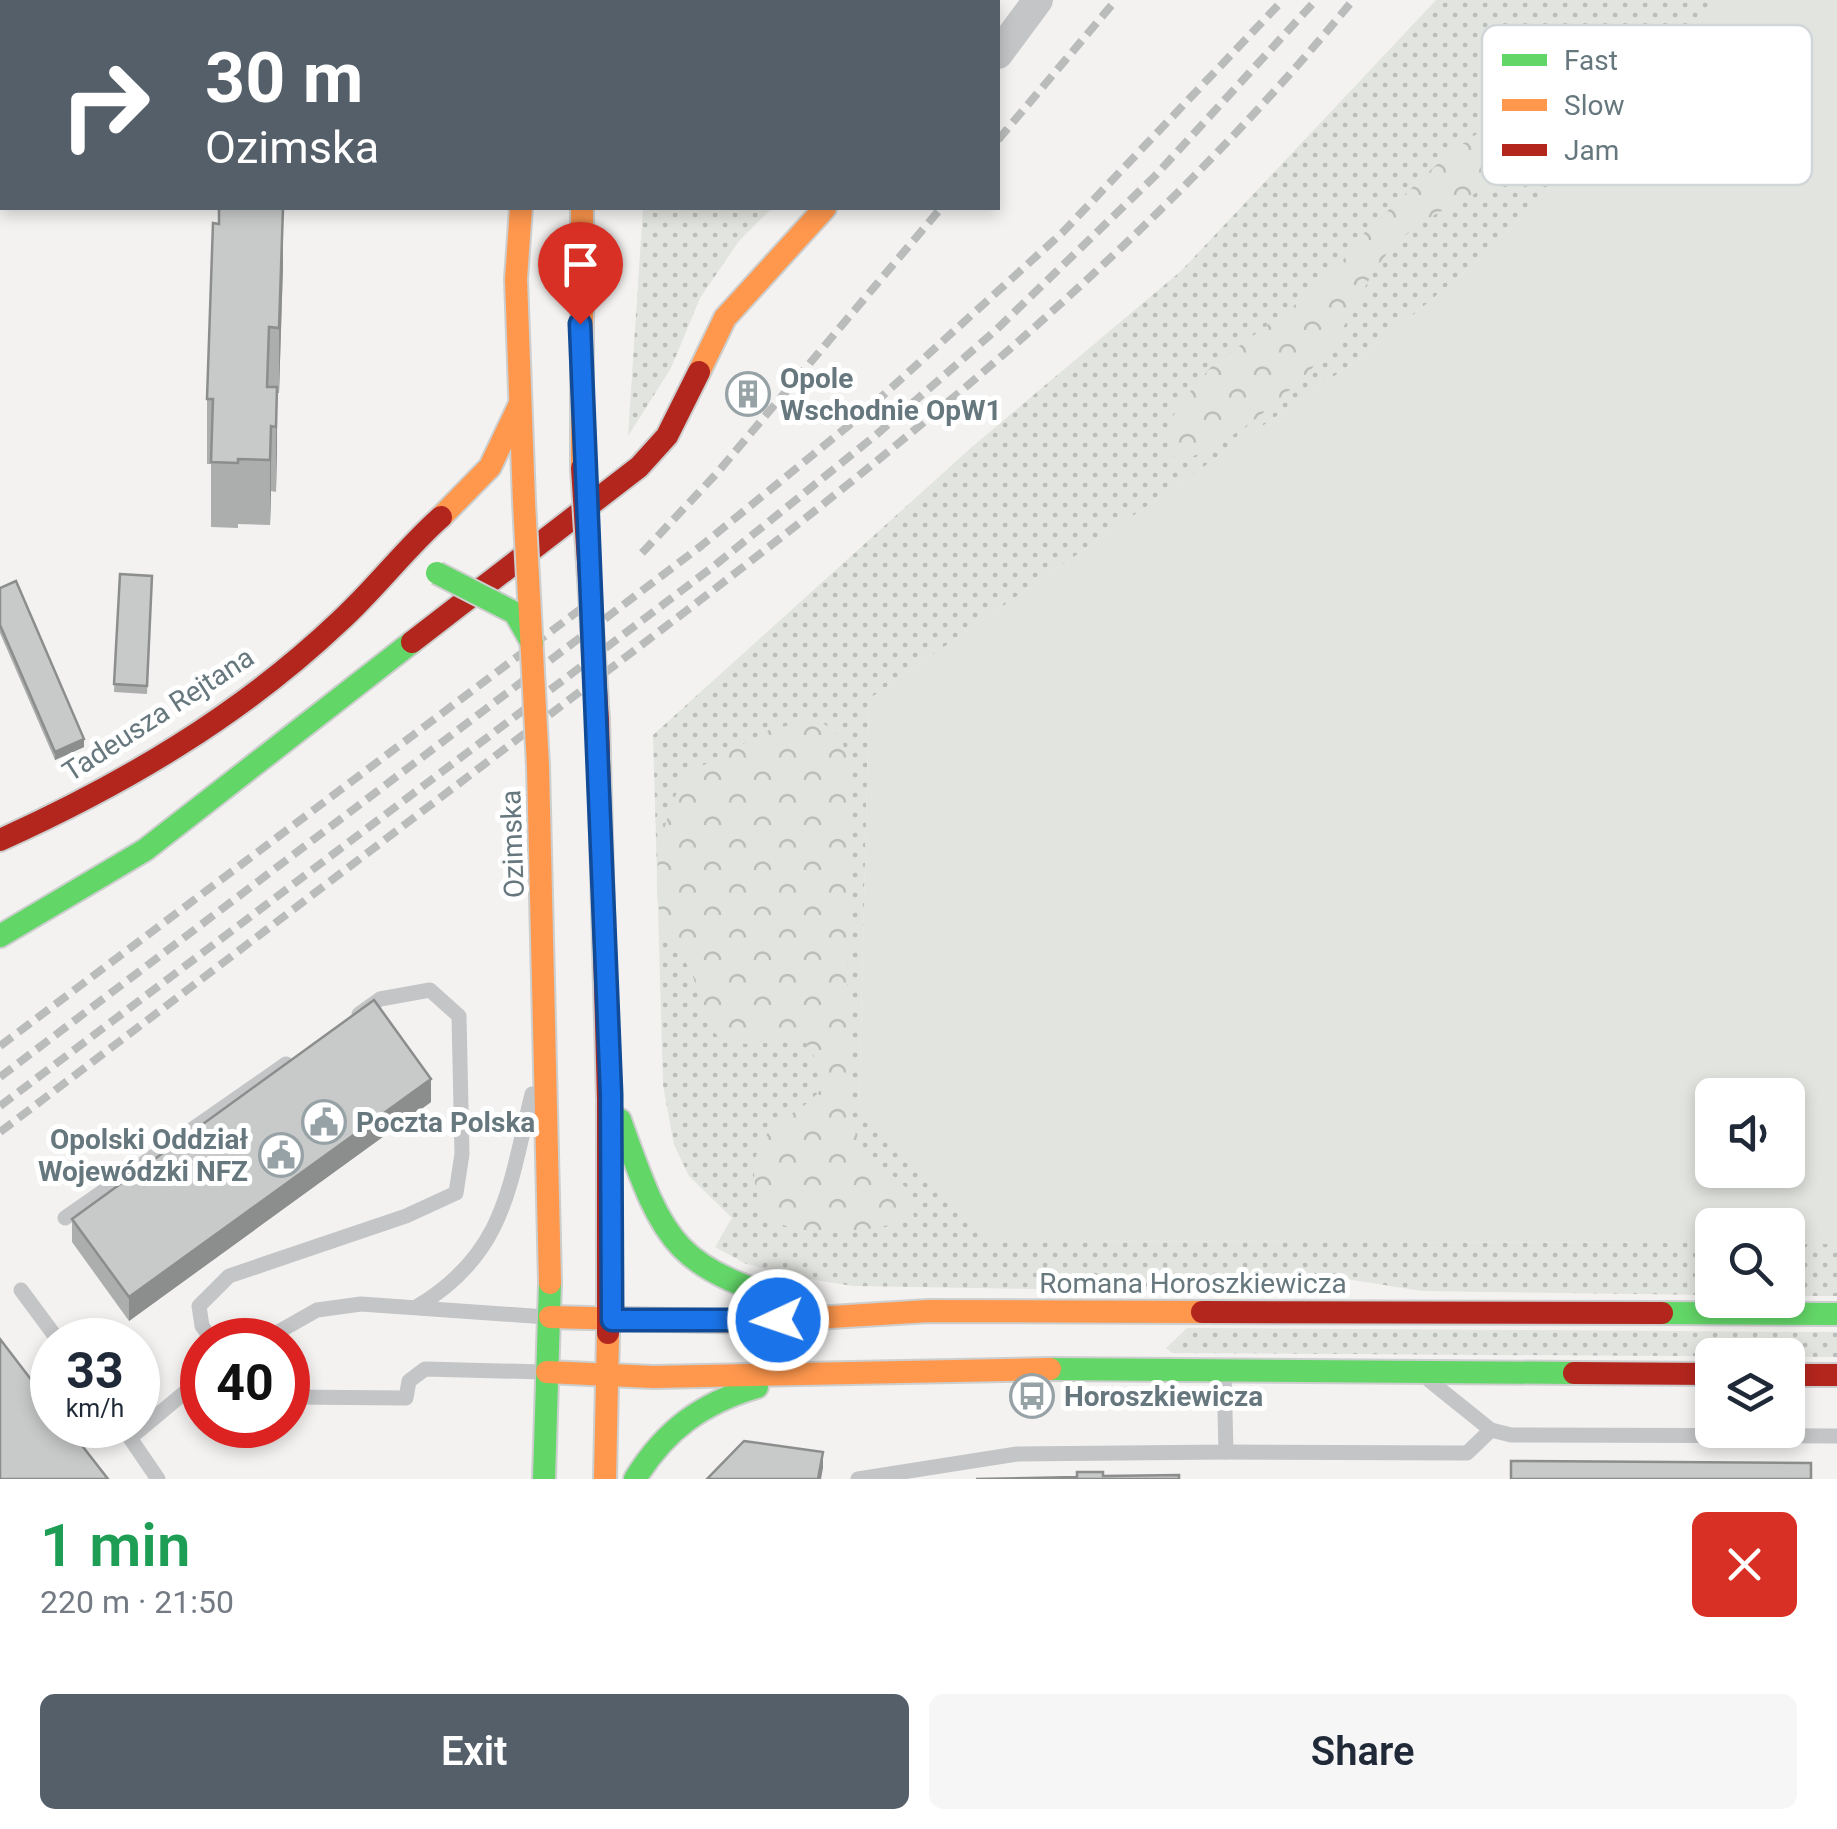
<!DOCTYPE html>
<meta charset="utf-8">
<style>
body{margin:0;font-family:Roboto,sans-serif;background:#f6f6f7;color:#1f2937;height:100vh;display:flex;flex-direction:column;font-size:38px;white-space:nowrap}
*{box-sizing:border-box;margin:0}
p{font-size:32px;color:#747a83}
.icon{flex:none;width:55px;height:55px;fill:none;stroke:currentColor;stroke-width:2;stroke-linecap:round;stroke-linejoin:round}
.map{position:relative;height:1479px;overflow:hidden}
.panel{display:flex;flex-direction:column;background:#fff;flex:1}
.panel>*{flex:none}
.banner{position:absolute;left:0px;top:0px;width:1000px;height:210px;box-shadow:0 5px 15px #0003;background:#555f69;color:#fff;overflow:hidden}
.fabs{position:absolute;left:1695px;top:1078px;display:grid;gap:20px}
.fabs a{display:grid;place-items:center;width:110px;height:110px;border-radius:15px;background:#fff;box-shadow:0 5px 15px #0003;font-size:50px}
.speed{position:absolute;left:30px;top:1318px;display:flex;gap:20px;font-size:50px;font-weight:700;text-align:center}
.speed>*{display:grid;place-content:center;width:130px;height:130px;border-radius:50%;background:#fff;box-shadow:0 5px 15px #0003;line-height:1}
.speed small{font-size:25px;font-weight:400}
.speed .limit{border:15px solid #d22;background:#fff;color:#111}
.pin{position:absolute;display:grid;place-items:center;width:85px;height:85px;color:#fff;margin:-102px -42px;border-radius:50% 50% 50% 0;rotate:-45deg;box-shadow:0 0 10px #0007}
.pin .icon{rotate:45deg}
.me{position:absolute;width:110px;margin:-55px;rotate:267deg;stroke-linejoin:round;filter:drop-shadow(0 0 8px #0008)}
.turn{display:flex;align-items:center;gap:35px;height:210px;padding:0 40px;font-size:45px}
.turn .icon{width:130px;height:130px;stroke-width:2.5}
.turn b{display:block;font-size:70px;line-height:85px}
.round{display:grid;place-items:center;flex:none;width:105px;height:105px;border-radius:15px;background:#f6f6f7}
.headline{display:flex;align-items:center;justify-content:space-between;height:170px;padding:0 40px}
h1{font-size:60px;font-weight:600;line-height:75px;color:#1e9e55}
.primary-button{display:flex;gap:20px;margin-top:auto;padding:20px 40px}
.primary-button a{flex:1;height:115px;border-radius:15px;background:#555f69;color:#fff;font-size:40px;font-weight:600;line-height:115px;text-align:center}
.primary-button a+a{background:#f6f6f7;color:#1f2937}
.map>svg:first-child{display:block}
</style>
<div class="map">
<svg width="1837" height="1479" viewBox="0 0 1837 1479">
<defs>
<pattern id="grass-dots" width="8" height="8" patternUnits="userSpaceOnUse" patternTransform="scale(2.5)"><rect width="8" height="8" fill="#e2e4df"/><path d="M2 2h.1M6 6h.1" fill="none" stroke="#bbbeba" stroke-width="1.8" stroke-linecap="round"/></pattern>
<pattern id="forest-crowns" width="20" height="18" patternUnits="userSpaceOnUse" patternTransform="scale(2.5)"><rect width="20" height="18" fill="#e2e4df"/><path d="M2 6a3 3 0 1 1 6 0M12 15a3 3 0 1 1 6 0" fill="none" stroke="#bbbeba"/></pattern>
</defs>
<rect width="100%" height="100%" fill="#f3f2f1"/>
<g fill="url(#grass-dots)">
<polygon points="1436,0 1715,0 1657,80 1483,256 1372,350 869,699 859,1109 989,1241 1712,1243 1712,1295 1422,1291 1346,1279 1251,1276 1213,1277 1144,1291 853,1286 784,1275 744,1263 715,1247 732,1218 689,1176 674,1145 663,1085 653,735 973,446 1181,271"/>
<polygon points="643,208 772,208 739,241 700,298 671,368 628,436"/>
<rect x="1788" y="1244" width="49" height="52"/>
<polygon points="1187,1328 1837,1332 1837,1357 1172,1353 1166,1348"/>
</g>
<g fill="url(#forest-crowns)">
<path d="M1535 100 1547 108C1511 205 1454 186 1394 246 1365 275 1354 317 1329 349 1300 385 1223 454 1178 460L1168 452V430L1177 407 1211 367 1328 280 1361 236 1435 166 1518 102Z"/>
<path d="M801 723H823L841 737 853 778 847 983 851 1126 865 1151 910 1191 914 1218C872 1231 769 1254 756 1190 753 1174 753 1160 760 1145 774 1117 802 1114 821 1089 812 994 758 1063 721 1038 701 1025 700 997 693 976 689 962 674 952 668 939 645 888 661 822 685 775L771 729Z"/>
</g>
<path fill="#e2e4df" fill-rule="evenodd" d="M1715 0H1837V1244H1788V1225H1712V1243L989 1241 859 1110 869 699 1372 350 1483 256 1657 80ZM1712 1095H1788V1170H1712Z"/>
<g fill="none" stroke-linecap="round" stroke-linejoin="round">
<g stroke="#cdcece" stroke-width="26">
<g id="fast">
<polyline points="536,0 536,2"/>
<polyline points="589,0 589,2"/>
<polyline points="896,0 898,2"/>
<polyline points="0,936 145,850 412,642"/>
<path d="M620 1120C666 1250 675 1268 810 1307"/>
<polyline points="1662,1313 1837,1314"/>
<polyline points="1050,1369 1574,1373"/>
<polyline points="544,1479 550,1283"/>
<path d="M635 1479C665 1430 702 1403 757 1387"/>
</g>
</g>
<g stroke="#cdcece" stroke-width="26">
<g id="slow">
<polyline points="948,0 950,2"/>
<polyline points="521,208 516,279 524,502"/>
<polyline points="582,208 582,468"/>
<polyline points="699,372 725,318 825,208"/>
<polyline points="441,517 490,467 519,406"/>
<polyline points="538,766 550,1283"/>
<polyline points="550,1317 748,1322 929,1311 1202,1312"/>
<polyline points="547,1372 653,1377 1050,1369"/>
<polyline points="605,1479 608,1333"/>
</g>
</g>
<g stroke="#cdcece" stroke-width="26">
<g id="jam">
<polyline points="412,642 639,467 667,436 699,372"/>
<polyline points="598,720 608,1099 608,1333"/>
<path d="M0 840C124 784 241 715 340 621 376 588 405 549 441 517"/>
<polyline points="1202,1312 1662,1313"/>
<polyline points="1574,1373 1712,1374"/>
<polyline points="1788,1375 1837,1375"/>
</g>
</g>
<g stroke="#c3c5c6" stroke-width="15">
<polyline points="65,1218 286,1064"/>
<polyline points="21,1290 58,1340"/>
<path d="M418 1306C506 1253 509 1186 532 1094"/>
<polyline points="212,1340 202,1326 199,1306 229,1276 406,1216 456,1193 462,1154 459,1016 430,990 380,999 359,1014"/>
<polyline points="264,1340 317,1310 361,1304 546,1317"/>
<polyline points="1430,1381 1491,1430 1511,1435 1837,1436"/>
<polyline points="288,1397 406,1398 409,1381 425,1369 543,1372"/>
<polyline points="1226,1452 1467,1453 1491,1430"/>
<polyline points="158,1479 130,1438 202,1378"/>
<polyline points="858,1479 1017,1454 1226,1452 1224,1372"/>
</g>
<polyline stroke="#c3c5c6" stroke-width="30" points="998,54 1038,0"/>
<use href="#fast" stroke="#63d668" stroke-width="22"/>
<use href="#slow" stroke="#ff974d" stroke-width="22"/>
<use href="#jam" stroke="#b3261e" stroke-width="22"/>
<g stroke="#babcbc" stroke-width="8" stroke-dasharray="15 8" stroke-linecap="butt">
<polyline points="998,140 1116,0"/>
<polyline points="642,553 717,473 941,208"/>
<polyline points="0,1046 582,608"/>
<polyline points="0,1077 701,546 858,418 1062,233 1283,0"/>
<polyline points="0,1106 714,566 876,435 996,330 1155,176 1316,0"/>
<path d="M0 1132C198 982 396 831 594 681 866 475 1136 265 1353 0"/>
</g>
<g stroke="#cdcece" stroke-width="26" stroke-linecap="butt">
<polyline id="fast-bridge" points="437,573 515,613 532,643"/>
</g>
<g stroke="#cdcece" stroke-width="26" stroke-linecap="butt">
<polyline id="slow-bridge" points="524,502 538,766"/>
</g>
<g stroke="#cdcece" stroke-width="26" stroke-linecap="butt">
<polyline id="jam-bridge" points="582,468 598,720"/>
</g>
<use href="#fast-bridge" stroke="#63d668" stroke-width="22"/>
<use href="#slow-bridge" stroke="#ff974d" stroke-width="22"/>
<use href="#jam-bridge" stroke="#b3261e" stroke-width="22"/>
</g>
<g fill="#acadad">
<polygon points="219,224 283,265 279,393 277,393 276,492 271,491 270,525 238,524 238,528 211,527 211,464 207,464 207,399"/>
<polygon points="120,574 152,576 147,694 114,692"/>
<polygon points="0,588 84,747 55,760 0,633"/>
<polygon points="431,1102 129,1321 72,1242 72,1219"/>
</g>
<g fill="#8c8d8d">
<polygon points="283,208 283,265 279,393 279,328"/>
<polygon points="277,387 277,452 276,492 276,427"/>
<polygon points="271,426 271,491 270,525 270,460"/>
<polygon points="84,739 84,747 55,760 55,752"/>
<polygon points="431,1079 431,1102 129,1321 129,1297"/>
<polygon points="823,1452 823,1468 821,1479 818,1479"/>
</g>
<g fill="#c8c9c9" stroke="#8c8d8d" stroke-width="2.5">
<polygon points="80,0 146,0 145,2 80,2"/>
<polygon points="219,208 283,208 279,328 269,327 267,387 277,387 276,427 271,426 270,460 238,459 238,463 211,462 213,399 207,399 213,223 219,224"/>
<polygon points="120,574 152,576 147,686 114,684"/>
<polygon points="16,581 84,739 55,752 0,625 0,588"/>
<polygon points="374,1000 431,1079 129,1297 72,1219"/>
<polygon points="0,1339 52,1407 52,1425 66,1425 108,1479 0,1479"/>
<polygon points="744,1441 823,1452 818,1479 707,1479"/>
<polygon points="1511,1461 1811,1463 1811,1479 1511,1479"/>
<polygon points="1077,1472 1103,1472 1103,1476 1179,1475 1179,1479 976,1479 1077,1477"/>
</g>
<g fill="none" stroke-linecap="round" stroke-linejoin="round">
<g stroke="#114b97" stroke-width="25">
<polyline id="route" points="580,324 611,1094 612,1320 778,1320"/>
</g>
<use href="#route" stroke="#1a73e8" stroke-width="18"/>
</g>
<defs>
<g id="building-ring" transform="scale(2.25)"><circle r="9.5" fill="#fff" stroke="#97a2a6" stroke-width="1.5"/><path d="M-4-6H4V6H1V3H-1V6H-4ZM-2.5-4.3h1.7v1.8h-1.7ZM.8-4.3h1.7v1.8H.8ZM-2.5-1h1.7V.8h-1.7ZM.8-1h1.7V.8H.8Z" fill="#97a2a6"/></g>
<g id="civic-ring" transform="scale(2.25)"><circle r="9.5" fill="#fff" stroke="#97a2a6" stroke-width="1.5"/><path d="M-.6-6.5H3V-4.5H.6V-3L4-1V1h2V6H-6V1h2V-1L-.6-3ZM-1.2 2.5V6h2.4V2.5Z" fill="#97a2a6"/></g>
<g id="bus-ring" transform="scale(2.25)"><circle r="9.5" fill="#fff" stroke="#97a2a6" stroke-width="1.5"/><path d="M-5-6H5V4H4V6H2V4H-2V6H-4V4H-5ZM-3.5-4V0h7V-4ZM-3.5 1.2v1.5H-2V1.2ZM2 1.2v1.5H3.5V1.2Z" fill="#97a2a6"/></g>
</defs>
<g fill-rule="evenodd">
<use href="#building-ring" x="748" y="394"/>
<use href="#civic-ring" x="324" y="1122"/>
<use href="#civic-ring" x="281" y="1155"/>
<use href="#bus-ring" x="1032" y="1396"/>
</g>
<g text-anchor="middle" stroke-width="10" stroke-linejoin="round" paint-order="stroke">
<g font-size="28" font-weight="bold" fill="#66777e" stroke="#fff" text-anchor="start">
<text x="780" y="388">Opole<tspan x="780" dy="32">Wschodnie OpW1</tspan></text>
<text x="356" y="1132">Poczta Polska</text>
<text x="248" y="1149" text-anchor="end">Opolski Oddział<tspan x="248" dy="32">Wojewódzki NFZ</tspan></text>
<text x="1064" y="1406">Horoszkiewicza</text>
</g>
<g font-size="28" fill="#66777e" stroke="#fff">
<text transform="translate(158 714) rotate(-33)" y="10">Tadeusza Rejtana</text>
<text transform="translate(512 844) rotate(-92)" y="10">Ozimska</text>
<text x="1193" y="1293">Romana Horoszkiewicza</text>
</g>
</g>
<rect x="1482" y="25" width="330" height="160" rx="15" fill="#fff" stroke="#d1d6d8" stroke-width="2.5"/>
<rect x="1502" y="54" width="45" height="12" fill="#63d668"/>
<rect x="1502" y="99" width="45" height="12" fill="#ff974d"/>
<rect x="1502" y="144" width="45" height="12" fill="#b3261e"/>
<g font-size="28" fill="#66777e">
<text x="1564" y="70">Fast</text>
<text x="1564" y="115">Slow</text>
<text x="1564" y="160">Jam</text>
</g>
</svg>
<div class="fabs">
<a><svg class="icon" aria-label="sound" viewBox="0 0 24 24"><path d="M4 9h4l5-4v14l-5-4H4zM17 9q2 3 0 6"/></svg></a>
<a><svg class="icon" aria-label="search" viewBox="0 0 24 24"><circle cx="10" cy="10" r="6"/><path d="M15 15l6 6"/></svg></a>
<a><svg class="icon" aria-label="layers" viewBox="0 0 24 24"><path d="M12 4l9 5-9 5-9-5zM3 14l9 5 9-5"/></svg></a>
</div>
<div class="speed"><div>33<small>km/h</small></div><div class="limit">40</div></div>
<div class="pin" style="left:580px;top:324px;background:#d93025"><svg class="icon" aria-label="arrive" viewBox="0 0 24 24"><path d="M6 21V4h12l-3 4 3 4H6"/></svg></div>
<svg class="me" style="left:778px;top:1320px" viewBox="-20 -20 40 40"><circle r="17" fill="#1a73e8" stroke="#fff" stroke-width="3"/><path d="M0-11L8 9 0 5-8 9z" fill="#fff"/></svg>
<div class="banner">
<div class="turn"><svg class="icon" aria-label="right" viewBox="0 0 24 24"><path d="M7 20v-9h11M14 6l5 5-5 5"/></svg><div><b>30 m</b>Ozimska</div></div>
</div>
</div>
<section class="panel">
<div class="headline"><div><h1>1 min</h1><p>220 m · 21:50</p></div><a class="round" style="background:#d93025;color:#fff"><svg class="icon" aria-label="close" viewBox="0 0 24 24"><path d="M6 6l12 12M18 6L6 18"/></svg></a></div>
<div class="primary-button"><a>Exit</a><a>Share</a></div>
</section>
